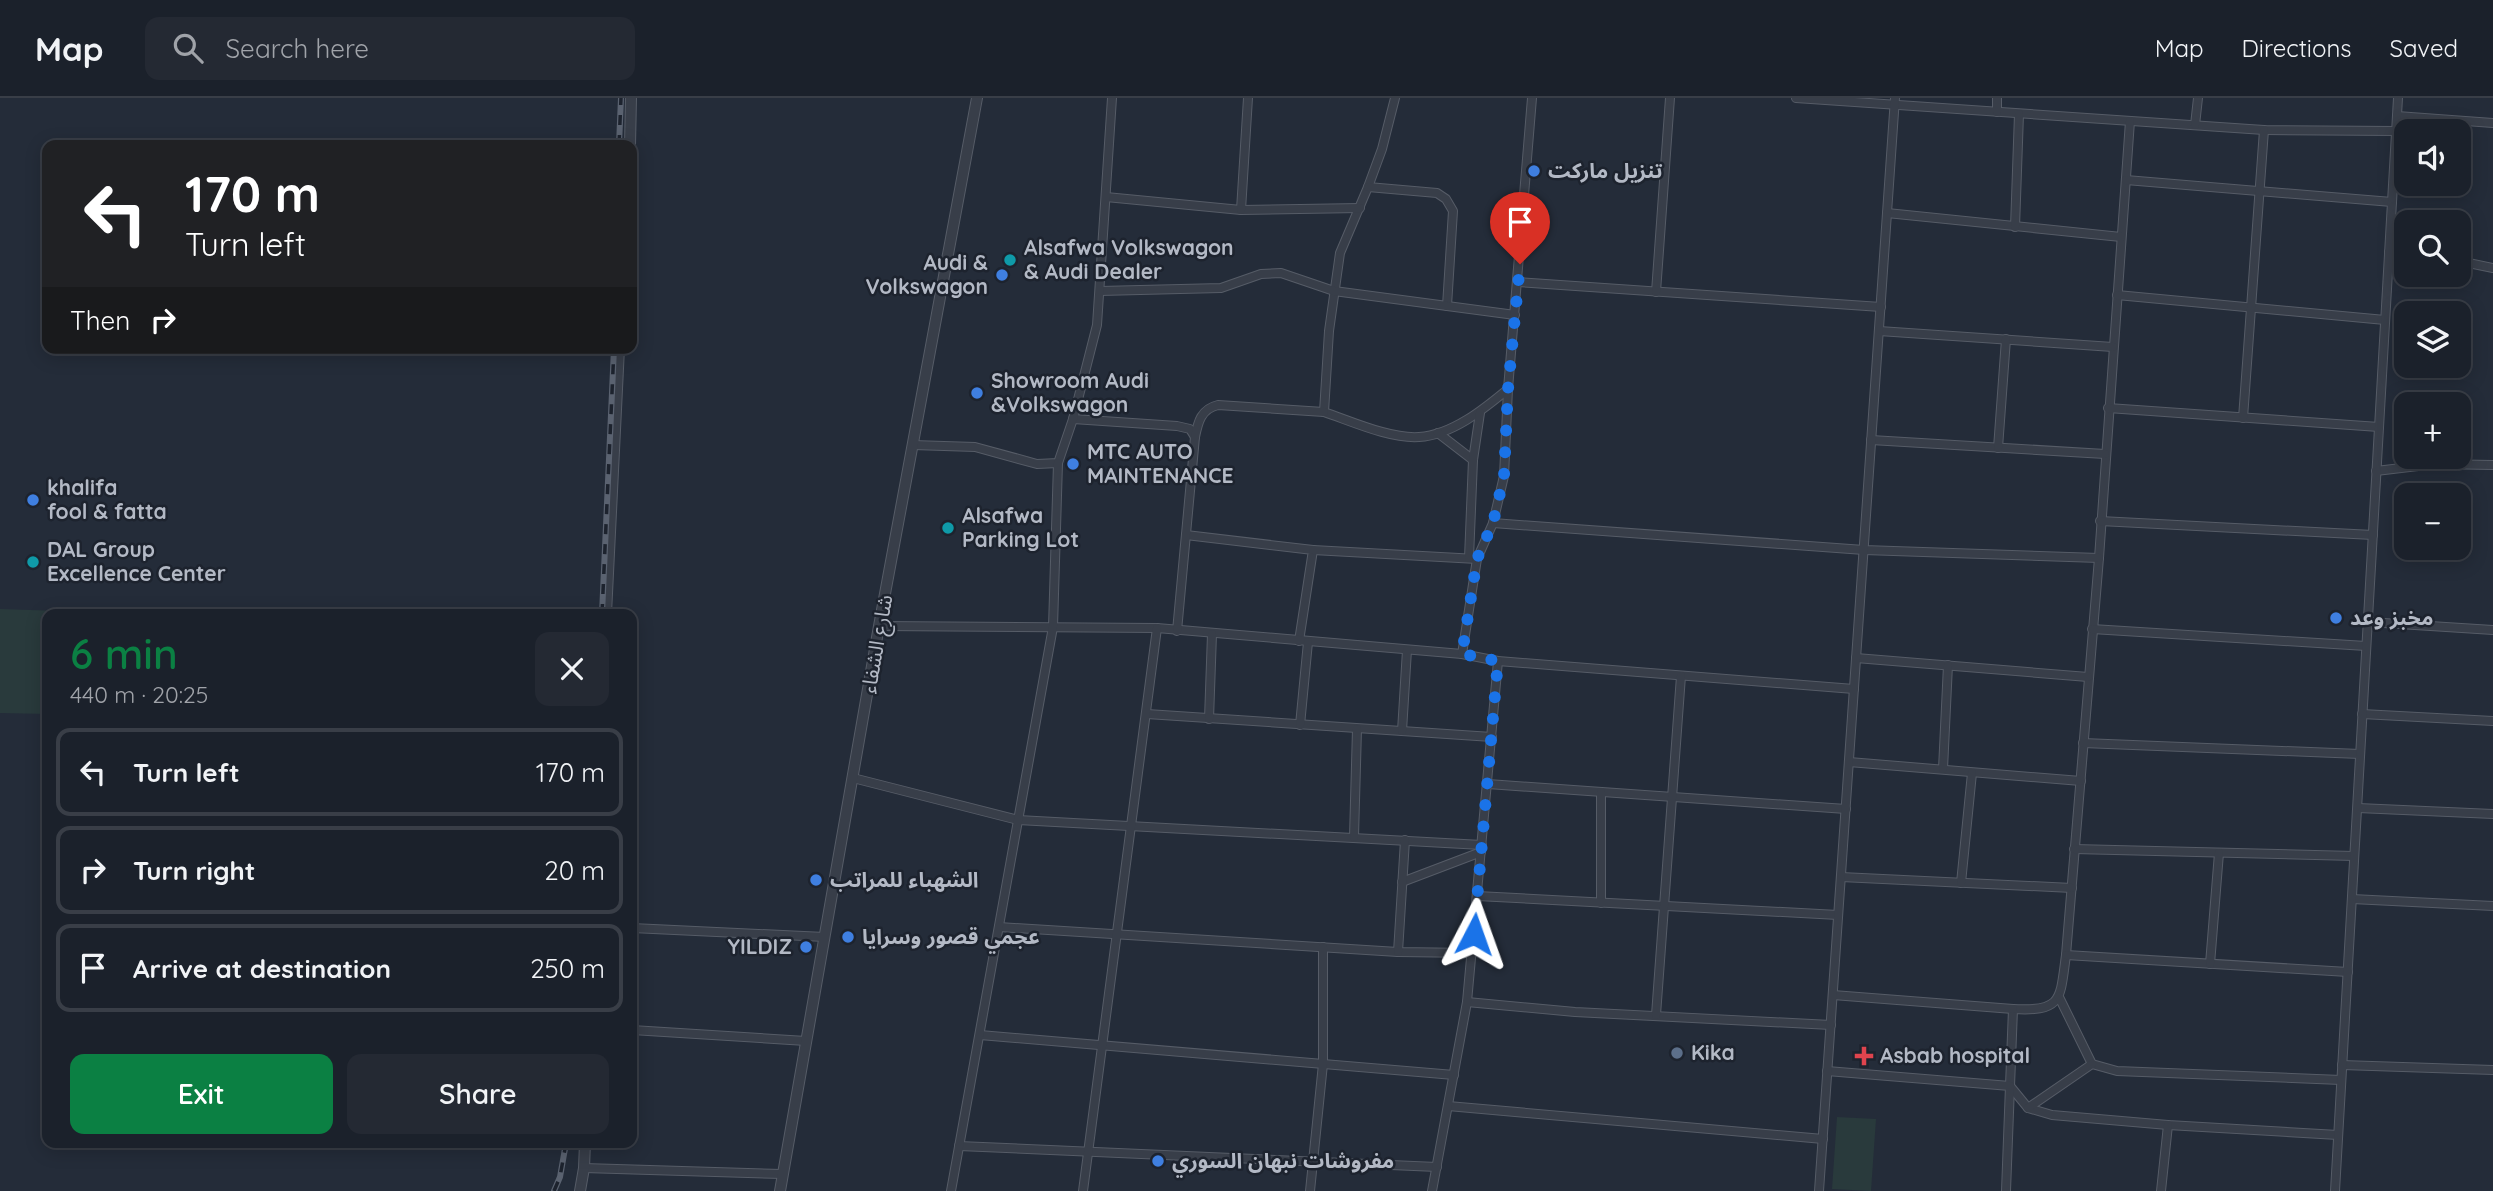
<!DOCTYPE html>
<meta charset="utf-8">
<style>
body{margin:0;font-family:Quicksand,"Noto Sans Arabic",sans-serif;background:#242933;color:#f1f3f6;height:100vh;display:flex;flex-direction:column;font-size:26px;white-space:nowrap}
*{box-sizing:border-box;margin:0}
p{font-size:23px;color:#a0a3a9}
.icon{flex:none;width:38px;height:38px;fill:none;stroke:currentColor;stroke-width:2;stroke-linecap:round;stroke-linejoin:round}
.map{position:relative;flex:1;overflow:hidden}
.details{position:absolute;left:42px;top:511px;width:595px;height:539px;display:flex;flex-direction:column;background:#1b212b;border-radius:14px;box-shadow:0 4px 18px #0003,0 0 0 2px #393e47}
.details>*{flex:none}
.top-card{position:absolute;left:42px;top:42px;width:595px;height:214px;border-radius:14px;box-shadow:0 4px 18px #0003,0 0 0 2px #393e47;background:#202124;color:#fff;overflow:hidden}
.buttons{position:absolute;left:2394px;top:21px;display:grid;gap:14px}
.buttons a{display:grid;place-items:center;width:77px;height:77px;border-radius:14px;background:#1b212b;box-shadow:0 4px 18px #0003,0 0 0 2px #393e47;font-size:35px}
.pin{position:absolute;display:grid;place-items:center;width:60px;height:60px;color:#fff;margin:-72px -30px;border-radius:50% 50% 50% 0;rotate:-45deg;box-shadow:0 0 7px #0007}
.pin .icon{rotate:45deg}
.me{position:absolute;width:77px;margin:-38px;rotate:4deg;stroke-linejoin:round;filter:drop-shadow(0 0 5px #0008)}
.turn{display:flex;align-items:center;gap:24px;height:147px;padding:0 28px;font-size:32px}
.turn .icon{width:91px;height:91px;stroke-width:2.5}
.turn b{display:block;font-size:49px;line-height:60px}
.then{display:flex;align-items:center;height:66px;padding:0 28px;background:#0003;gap:14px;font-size:26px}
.round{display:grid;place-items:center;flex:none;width:74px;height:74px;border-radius:14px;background:#242933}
.summary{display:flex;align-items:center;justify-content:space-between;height:119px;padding:0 28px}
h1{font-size:42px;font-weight:600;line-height:52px;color:#0b8043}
.cta{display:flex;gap:14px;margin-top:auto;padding:14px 28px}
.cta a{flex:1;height:80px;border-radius:14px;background:#0b8043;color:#fff;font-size:28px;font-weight:600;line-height:80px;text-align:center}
.cta a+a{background:#242933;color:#f1f3f6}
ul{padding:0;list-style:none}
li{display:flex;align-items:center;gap:21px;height:88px;margin:0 14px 10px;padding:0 14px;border:4px solid #393e47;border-radius:14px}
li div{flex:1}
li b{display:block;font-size:26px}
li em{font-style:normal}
header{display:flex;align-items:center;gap:42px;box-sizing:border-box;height:98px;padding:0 35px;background:#1b212b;border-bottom:2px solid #393e47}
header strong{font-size:33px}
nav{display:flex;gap:38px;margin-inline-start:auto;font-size:24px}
.search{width:490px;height:63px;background:#242933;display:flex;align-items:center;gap:18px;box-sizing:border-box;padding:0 24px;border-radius:14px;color:#a0a3a9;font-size:26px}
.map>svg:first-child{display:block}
</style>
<header>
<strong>Map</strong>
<div class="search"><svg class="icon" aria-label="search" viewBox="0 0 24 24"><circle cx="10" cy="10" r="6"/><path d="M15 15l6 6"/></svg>Search here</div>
<nav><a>Map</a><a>Directions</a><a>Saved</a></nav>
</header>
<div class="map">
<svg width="2493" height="1093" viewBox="0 0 2493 1093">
<rect width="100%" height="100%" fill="#242c39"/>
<g fill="#293a3c">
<polygon points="0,511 151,516 47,516 47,616 0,615"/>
<polygon points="1837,1019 1876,1021 1871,1093 1832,1091"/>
</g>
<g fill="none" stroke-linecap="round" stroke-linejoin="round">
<g stroke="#565c67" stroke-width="10">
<g id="minor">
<path d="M1395 0 1382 51 1368 89 1340 155 1329 233 1324 314C1351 323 1390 341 1419 339 1452 337 1484 311 1508 291"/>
<polyline points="1796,0 2264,32 2396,33"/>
<polyline points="1997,14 1997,0"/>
<polyline points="2397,18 2493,25"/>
<path d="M2130 23 2099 460 2066 857C2060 901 2063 914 2013 911L2010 988 2028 1010 2052 1017 2168 1027 2338 1037"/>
<polyline points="2195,27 2198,0"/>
<polyline points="2126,82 2392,104"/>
<polyline points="1368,89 1437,95 1446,101 1453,113 1447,208"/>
<polyline points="1106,99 1241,112 1360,110"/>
<polyline points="1241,112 1248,0"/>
<polyline points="1887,115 2121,139"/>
<polyline points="2015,129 2019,16"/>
<polyline points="2389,154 2406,155"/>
<polyline points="2459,163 2493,170"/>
<polyline points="1518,184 1881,209"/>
<polyline points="1100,193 1221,190 1261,176 1281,175 1334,193 1515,217"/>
<polyline points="1656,194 1670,0"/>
<polyline points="2117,197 2385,222"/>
<polyline points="1879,233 2113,249"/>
<polyline points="2108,310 2379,329"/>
<polyline points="2243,320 2264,32"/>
<polyline points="1073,321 1177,328 1190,331 1195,339"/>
<polyline points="1438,335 1473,362"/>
<polyline points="1871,342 2105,356"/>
<polyline points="913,347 975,349 1037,366 1058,365 1073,321 1097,227 1112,0"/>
<polyline points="1998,350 2006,241"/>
<polyline points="2376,373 2435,366 2493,367"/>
<polyline points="2100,423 2373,437"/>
<polyline points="1493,425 1864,452 2099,460"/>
<polyline points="1186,437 1313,452 1299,543"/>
<polyline points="1313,452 1477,461"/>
<polyline points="1469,460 1473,362 1480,315"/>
<polyline points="2368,524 2493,532"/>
<polyline points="879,528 1157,530 1462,556 1498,563 1854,591"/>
<polyline points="2092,531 2366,548"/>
<path d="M1177 533 1195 339C1198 324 1201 311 1218 307L1324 314"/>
<polyline points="1462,556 1477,461 1493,425 1504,378 1508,291 1532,0"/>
<polyline points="1856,560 2088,579"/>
<polyline points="1147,616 1492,639"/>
<polyline points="2362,616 2493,623"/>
<polyline points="1209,621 1212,536"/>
<polyline points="1300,627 1308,544"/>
<polyline points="1402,633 1407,552"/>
<polyline points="2083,645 2360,656"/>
<polyline points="1849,664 2081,683"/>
<polyline points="1943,671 1948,567"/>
<polyline points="853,680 1018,722 1482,747"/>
<polyline points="1488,686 1846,711"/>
<polyline points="1601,694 1601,805"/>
<polyline points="2358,710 2493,716"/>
<polyline points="1354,739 1357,631"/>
<polyline points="2074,751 2354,758"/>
<polyline points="1841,779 2072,790"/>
<polyline points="1402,784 1481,754"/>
<polyline points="1961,785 1972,675"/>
<polyline points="1477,798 1838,817"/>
<polyline points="2352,801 2493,808"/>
<polyline points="999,829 1398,854 1473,855"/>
<polyline points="632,830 825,839"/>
<polyline points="1398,854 1405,742"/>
<polyline points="2066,857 2348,874"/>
<polyline points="2210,866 2219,755"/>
<polyline points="1833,897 2013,911"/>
<polyline points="2059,899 2092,966 2117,973 2341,982"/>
<polyline points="1467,904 1575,914 1831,927"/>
<polyline points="1656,917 1681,578"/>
<polyline points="632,932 806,943"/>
<polyline points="980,937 1454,977"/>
<polyline points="2342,967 2493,972"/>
<polyline points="1827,973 2010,988 2006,1093"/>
<polyline points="1448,1008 1823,1041"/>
<polyline points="2028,1010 2092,966"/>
<polyline points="959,1048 1437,1069"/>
<polyline points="584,1070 782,1076"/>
<polyline points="951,1093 1053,529 1058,365"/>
<polyline points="1083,1093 1157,530"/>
<polyline points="1310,1093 1323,966 1323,849"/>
<polyline points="1432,1093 1467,904 1498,563"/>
<polyline points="1819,1093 1895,0"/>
<polyline points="2161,1093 2168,1027"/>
<polyline points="2335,1093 2398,0"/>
</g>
</g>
<g stroke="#565c67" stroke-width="12">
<g id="tertiary">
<polyline points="630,47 631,0"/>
<polyline points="606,516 619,250"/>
<polyline points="580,1093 584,1070 585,1045"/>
<polyline points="780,1093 879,528 977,0"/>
</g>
</g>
<use href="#minor" stroke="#383e49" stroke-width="8"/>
<use href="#tertiary" stroke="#383e49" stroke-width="10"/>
<g stroke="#5a6270" stroke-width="6">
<g id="rail">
<polyline points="619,47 621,0"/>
<polyline points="602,516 614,250"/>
<polyline points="554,1093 560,1079 566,1045"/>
</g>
</g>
<use href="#rail" stroke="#1d232e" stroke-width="3.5" stroke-dasharray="10" stroke-linecap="butt"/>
</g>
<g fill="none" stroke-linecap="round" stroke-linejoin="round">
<polyline stroke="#1a73e8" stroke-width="12" stroke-dasharray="0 21.6" points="1474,836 1498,563 1462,556 1477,461 1493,425 1504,378 1508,291 1520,166"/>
</g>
<g fill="#3f7fe0" stroke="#1d232e" stroke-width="2.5">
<circle cx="1534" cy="73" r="7"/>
<circle cx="1002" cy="177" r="7"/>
<circle cx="977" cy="295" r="7"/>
<circle cx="1073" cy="366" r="7"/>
<circle cx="33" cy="402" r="7"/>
<circle cx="2336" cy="520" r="7"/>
<circle cx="816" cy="782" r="7"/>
<circle cx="848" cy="839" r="7"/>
<circle cx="806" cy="849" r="7"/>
<circle cx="1158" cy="1063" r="7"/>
</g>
<g fill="#0f9aa8" stroke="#1d232e" stroke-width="2.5">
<circle cx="1010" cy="162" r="7"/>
<circle cx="948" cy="430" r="7"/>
<circle cx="33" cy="464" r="7"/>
</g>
<circle fill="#5c6f8a" stroke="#1d232e" stroke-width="2.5" cx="1677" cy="955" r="7"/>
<path fill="#e0444e" stroke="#1d232e" stroke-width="2.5" d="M1860.5 947.5h7v7h7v7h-7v7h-7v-7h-7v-7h7z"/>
<g text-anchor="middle" stroke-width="5" stroke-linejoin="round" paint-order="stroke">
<g font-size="21" font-weight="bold" fill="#b3b9c5" stroke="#1d232e" text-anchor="start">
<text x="1548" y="80">تنزيل ماركت</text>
<text x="1024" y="157">Alsafwa Volkswagon<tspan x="1024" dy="24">&amp; Audi Dealer</tspan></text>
<text x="988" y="172" text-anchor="end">Audi &amp;<tspan x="988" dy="24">Volkswagon</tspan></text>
<text x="991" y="290">Showroom Audi<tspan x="991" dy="24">&amp;Volkswagon</tspan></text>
<text x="1087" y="361">MTC AUTO<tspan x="1087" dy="24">MAINTENANCE</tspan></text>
<text x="47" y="397">khalifa<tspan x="47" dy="24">fool &amp; fatta</tspan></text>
<text x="962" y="425">Alsafwa<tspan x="962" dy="24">Parking Lot</tspan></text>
<text x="47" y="459">DAL Group<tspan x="47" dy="24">Excellence Center</tspan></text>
<text x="2350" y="527">مخبز وعد</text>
<text x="830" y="789">الشهباء للمراتب</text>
<text x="862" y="846">عجمي قصور وسرايا</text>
<text x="792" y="856" text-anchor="end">YILDIZ</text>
<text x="1691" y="962">Kika</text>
<text x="1880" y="965">Asbab hospital</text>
<text x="1172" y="1070">مفروشات نبهان السوري</text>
</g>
<g font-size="21" fill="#b3b9c5" stroke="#1d232e">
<text transform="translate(877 546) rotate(-80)" y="7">شارع الشفاء</text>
</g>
</g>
</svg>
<div class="buttons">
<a><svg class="icon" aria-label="sound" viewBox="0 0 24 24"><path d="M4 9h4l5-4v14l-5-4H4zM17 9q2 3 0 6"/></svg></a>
<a><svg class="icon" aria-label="search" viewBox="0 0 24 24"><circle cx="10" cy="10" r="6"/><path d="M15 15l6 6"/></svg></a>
<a><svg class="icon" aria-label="layers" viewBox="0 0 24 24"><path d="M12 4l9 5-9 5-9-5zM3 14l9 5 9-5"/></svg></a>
<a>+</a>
<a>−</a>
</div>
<div class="pin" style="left:1520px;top:166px;background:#d93025"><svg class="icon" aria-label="arrive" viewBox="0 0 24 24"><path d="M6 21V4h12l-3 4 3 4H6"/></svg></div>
<svg class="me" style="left:1474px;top:836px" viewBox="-20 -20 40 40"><path d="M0-17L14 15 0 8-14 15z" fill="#1a73e8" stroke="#fff" stroke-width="4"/></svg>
<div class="top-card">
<div class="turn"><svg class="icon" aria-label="left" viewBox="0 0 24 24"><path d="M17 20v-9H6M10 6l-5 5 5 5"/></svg><div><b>170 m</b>Turn left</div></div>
<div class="then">Then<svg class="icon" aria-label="right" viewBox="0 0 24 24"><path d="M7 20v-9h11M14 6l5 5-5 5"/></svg></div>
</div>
<section class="details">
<div class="summary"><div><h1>6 min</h1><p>440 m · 20:25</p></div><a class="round"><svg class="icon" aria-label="close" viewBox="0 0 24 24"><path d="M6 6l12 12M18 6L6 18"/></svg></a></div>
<ul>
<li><svg class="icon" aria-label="left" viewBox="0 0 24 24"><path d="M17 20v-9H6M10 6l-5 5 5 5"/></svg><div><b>Turn left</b></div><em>170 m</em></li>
<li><svg class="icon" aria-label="right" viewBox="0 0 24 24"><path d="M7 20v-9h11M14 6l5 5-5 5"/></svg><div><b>Turn right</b></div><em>20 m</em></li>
<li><svg class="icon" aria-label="arrive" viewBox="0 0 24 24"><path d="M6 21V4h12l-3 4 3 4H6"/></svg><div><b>Arrive at destination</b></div><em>250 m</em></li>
</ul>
<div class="cta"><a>Exit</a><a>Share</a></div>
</section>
</div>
